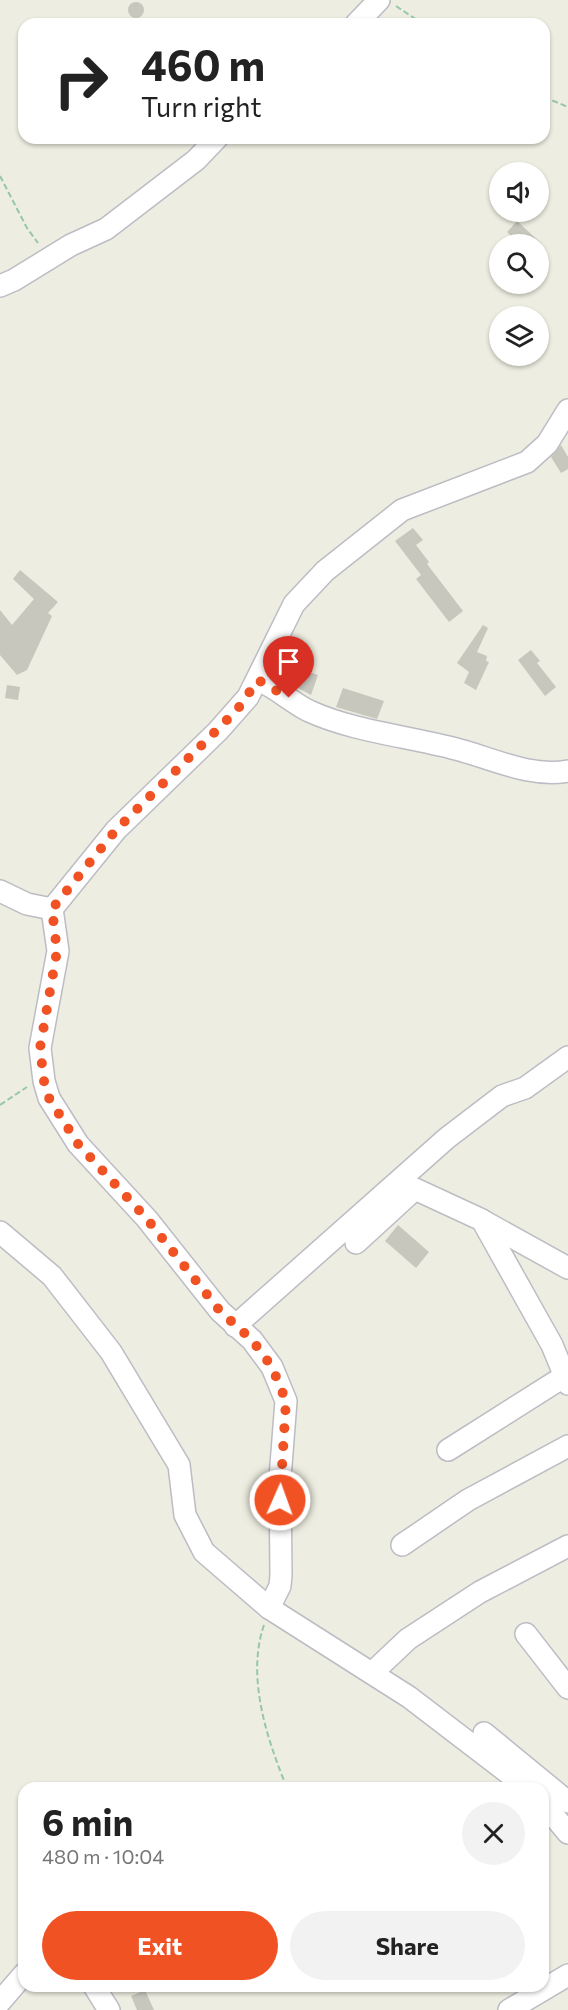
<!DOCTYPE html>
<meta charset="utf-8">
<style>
body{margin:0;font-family:Commissioner,sans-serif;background:#f2f2f2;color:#222;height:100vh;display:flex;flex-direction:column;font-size:22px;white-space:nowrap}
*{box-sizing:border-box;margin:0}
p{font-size:20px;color:#767676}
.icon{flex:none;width:33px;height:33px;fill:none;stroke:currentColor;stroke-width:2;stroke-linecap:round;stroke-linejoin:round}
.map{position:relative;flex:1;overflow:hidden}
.details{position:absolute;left:18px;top:1782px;width:531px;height:210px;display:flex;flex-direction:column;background:#fff;border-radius:18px;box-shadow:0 2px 4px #0004}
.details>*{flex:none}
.guide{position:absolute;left:18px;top:18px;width:532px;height:126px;border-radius:18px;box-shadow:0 2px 4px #0004;background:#fff;color:#222;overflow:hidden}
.buttons{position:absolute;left:489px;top:162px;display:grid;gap:12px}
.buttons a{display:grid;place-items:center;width:60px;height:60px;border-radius:50%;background:#fff;box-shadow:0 2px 4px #0004;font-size:30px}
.pin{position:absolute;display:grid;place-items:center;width:51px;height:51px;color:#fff;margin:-62px -26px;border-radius:50% 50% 50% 0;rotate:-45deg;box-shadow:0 0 6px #0007}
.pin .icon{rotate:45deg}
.me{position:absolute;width:66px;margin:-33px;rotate:2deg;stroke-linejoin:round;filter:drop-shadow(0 0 4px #0008)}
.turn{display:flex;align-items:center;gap:21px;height:126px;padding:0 24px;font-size:27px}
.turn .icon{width:78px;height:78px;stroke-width:2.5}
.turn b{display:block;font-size:42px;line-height:51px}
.round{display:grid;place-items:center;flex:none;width:63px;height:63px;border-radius:32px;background:#f2f2f2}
.headline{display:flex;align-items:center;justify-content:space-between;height:102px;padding:0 24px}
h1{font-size:36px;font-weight:700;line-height:45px}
.button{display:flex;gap:12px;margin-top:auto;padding:12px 24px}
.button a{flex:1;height:69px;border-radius:36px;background:#f15224;color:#fff;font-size:24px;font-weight:700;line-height:69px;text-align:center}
.button a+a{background:#f2f2f2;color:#222}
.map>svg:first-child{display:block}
</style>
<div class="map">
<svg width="568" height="2010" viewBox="0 0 568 2010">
<rect width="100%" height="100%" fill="#eeede1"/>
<g fill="#c8c7be">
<circle cx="136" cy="10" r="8"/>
<polygon points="517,221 542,244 520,244 507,232"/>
<polygon points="561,445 568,457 568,469 561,473 551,457"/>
<polygon points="413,528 423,540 416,545 429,562 427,564 463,611 449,622 416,579 421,575 395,541"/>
<polygon points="20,570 58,602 48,613 52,616 27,670 17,675 0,655 0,610 12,625 34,599 13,579"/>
<polygon points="483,625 488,628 477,652 487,656 486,661 489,662 476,690 464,683 469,672 457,663"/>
<polygon points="531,650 540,661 537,663 556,687 545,696 518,660"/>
<polygon points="295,667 318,675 311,695 289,683"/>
<polygon points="7,685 20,687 18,700 5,698"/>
<polygon points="343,688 384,701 377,719 336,707"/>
<polygon points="398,1225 429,1252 416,1268 385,1241"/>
<polygon points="145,1990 154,2010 137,2010 131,1996"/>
</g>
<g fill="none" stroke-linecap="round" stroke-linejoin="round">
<g stroke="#bcbdc4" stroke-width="24">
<g id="minor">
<polyline points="356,24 379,0"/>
<polyline points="0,286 14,280 71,245 106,229 196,160 217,138"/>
<path d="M258 680C277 688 291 702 309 711 353 731 405 736 452 748 490 757 528 778 568 771"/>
<polyline points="0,891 27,904 52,909 116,830 218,731 248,697 294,604 325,571 402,510 527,462 547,444 568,410"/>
<polyline points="52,909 58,951 40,1048 44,1081 49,1098 78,1144 147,1219 220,1311 252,1340 272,1367 286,1401 280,1478 281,1575 280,1586 269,1608"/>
<polyline points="485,1222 568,1268"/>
<polyline points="0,1232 52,1276 111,1352 179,1465 185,1515 204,1552 269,1608 409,1697 528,1788"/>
<polyline points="356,1243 415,1189 482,1220 552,1345 568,1384"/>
<polyline points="235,1326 447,1138 502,1096 525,1088 568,1057"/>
<polyline points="448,1450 568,1374"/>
<polyline points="402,1545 468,1500 568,1446"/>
<polyline points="526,1634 568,1688"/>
<polyline points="372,1673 408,1639 480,1592 568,1546"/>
<polyline points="484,1733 568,1802"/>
<polyline points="543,1803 568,1833"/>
<polyline points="94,1986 109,2010"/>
<polyline points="0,2002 24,1974"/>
<polyline points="509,2010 568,1975"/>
</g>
</g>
<g stroke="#95c8aa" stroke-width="2" stroke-dasharray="6 3" stroke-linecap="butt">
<polyline points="396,6 423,24"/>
<polyline points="544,97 568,107"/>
<polyline points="0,176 27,228 38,243"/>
<polyline points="0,1105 27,1087"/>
<path d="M264 1625C246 1677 267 1739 287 1788"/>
</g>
<use href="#minor" stroke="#fff" stroke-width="21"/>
</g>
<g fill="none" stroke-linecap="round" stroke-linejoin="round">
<polyline stroke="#f15224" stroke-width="10" stroke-dasharray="0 18" points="280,1500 286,1401 272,1367 252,1340 220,1311 147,1219 78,1144 49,1098 44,1081 40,1048 57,951 52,909 116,830 237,710 258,680 289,698"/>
</g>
</svg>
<div class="buttons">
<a><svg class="icon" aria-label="sound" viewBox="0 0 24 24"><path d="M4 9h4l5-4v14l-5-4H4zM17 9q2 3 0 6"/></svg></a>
<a><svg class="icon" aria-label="search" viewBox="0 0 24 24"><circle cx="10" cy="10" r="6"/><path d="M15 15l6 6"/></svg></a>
<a><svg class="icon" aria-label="layers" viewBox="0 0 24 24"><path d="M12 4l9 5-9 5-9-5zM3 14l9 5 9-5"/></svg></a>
</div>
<div class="pin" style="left:289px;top:698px;background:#d93025"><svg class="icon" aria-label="arrive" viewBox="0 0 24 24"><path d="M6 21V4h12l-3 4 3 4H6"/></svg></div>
<svg class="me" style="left:280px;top:1500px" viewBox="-20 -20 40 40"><circle r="17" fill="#f15224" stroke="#fff" stroke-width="3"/><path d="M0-11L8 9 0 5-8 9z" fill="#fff"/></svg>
<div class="guide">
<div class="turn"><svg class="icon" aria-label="right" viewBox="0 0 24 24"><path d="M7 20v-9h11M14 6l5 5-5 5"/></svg><div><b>460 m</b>Turn right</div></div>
</div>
<section class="details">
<div class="headline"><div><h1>6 min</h1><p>480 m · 10:04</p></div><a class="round"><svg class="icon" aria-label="close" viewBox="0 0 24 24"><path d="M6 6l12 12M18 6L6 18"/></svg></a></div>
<div class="button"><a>Exit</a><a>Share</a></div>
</section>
</div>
